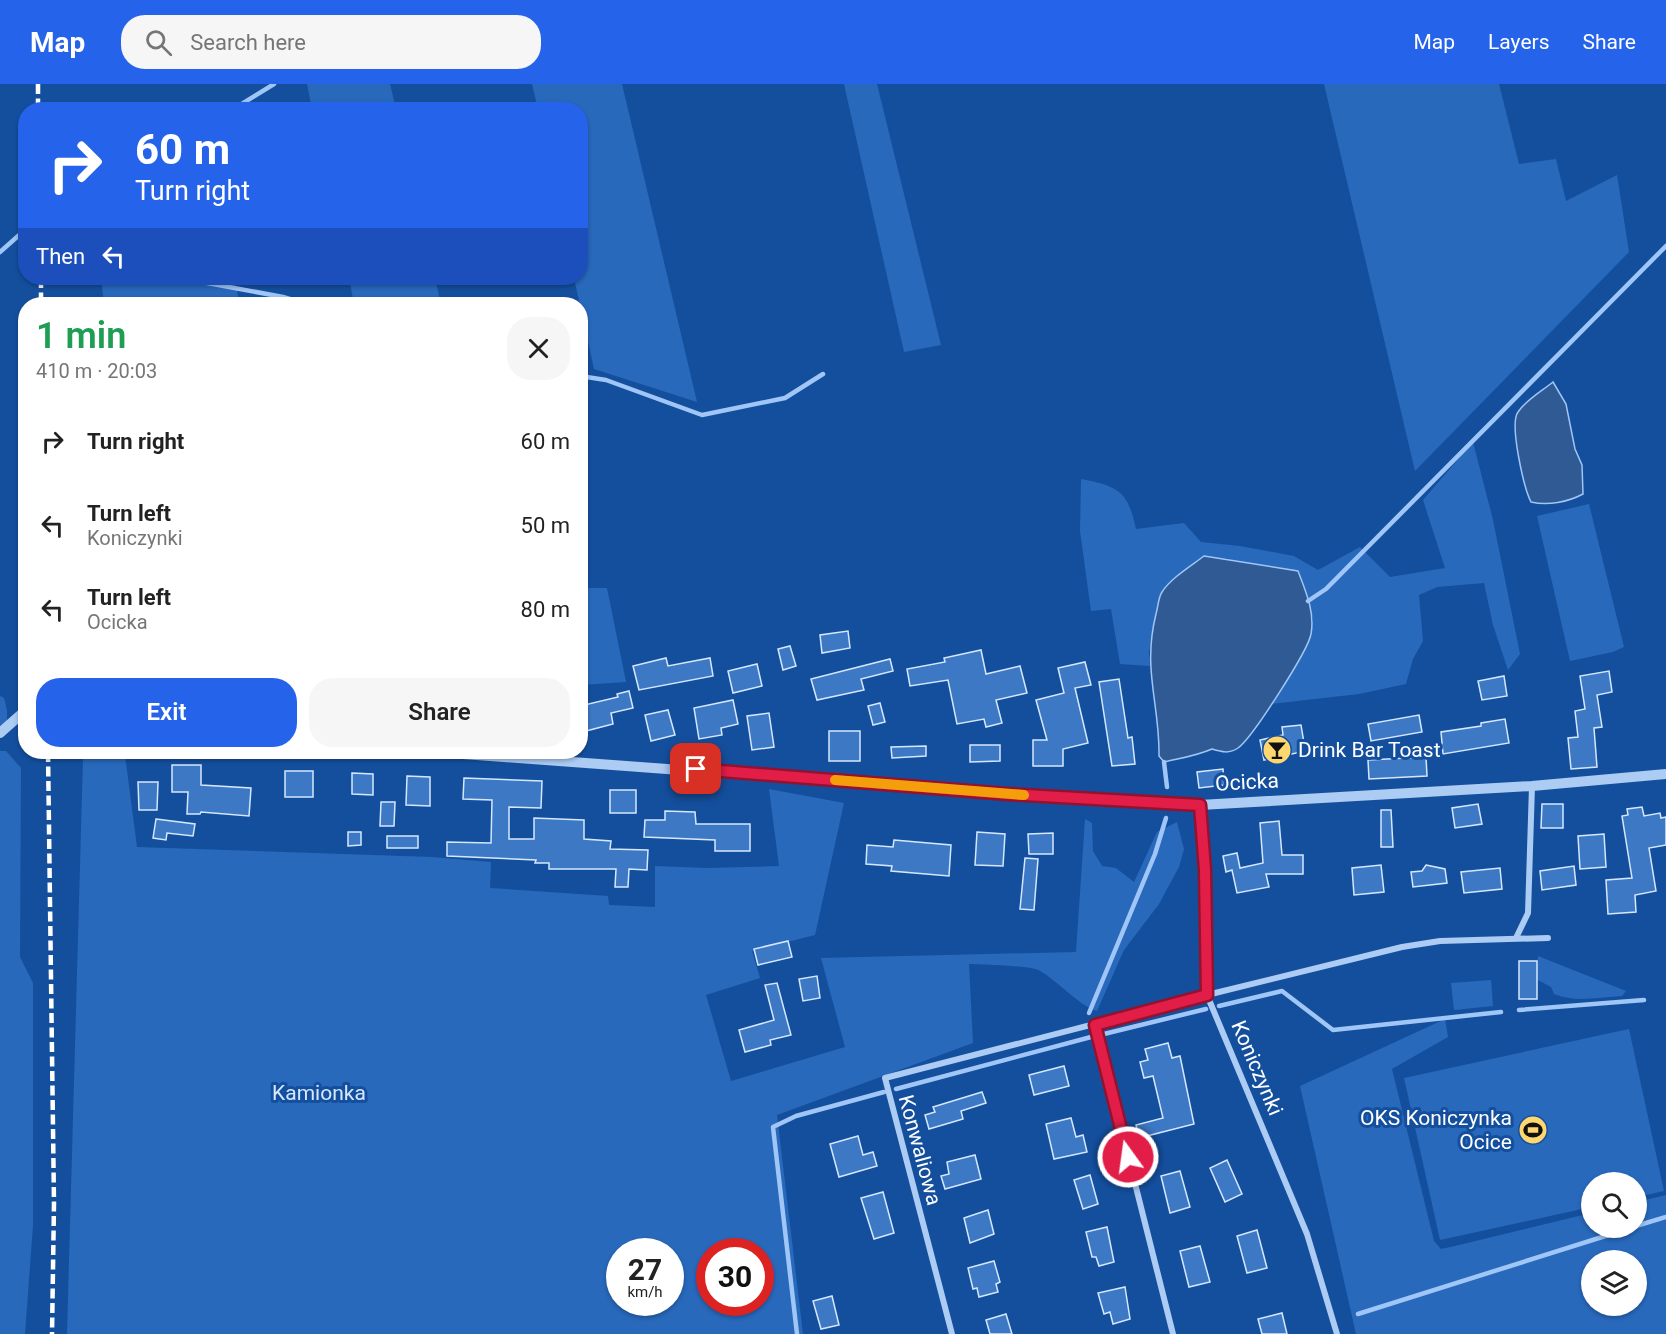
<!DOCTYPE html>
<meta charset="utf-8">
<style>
body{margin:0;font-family:Roboto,sans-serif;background:#f6f6f6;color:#222;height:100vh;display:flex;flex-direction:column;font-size:22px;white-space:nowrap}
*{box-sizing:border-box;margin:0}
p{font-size:20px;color:#767676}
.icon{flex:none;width:33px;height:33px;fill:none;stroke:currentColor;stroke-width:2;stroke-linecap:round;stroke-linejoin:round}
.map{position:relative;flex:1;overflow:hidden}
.side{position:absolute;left:18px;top:213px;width:570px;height:462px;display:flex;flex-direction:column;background:#fff;border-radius:24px;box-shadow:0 2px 4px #0004}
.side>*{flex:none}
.guide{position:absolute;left:18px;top:18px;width:570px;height:183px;border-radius:24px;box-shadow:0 2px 4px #0004;background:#2563eb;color:#fff;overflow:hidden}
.tools{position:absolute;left:1581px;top:1088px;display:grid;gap:12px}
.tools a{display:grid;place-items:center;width:66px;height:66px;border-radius:50%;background:#fff;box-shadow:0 2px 4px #0004;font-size:30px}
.speed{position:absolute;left:606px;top:1154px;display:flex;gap:12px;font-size:30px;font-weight:700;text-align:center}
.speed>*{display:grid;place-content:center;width:78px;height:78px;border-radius:50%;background:#fff;box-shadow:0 2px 4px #0004;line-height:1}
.speed small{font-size:15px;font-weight:400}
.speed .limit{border:9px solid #d22;background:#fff;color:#111}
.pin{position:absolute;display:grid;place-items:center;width:51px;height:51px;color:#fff;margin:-26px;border-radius:12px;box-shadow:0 3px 9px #0006}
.me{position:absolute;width:66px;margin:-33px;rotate:346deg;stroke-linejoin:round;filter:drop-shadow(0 0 4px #0008)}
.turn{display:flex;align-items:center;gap:21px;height:126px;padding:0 18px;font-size:27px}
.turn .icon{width:78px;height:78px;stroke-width:2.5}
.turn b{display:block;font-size:42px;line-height:51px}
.then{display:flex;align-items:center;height:57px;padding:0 18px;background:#0003;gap:12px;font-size:22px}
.round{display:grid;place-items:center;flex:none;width:63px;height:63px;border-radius:24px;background:#f6f6f6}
.summary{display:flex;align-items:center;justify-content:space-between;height:102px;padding:0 18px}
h1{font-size:36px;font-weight:600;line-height:45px;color:#1e9e55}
.button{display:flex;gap:12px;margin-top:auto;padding:12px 18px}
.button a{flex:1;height:69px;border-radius:24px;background:#2563eb;color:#fff;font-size:24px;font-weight:600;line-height:69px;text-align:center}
.button a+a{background:#f6f6f6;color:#222}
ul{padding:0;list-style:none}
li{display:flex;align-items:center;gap:18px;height:84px;padding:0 18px}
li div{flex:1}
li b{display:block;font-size:22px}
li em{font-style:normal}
header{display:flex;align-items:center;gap:36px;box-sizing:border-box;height:84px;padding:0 30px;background:#2563eb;color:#fff}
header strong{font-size:28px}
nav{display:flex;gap:33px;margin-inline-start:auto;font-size:21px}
.search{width:420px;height:54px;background:#f6f6f6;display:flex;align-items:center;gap:15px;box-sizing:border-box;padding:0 21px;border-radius:24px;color:#767676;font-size:22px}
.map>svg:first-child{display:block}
</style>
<header>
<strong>Map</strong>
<div class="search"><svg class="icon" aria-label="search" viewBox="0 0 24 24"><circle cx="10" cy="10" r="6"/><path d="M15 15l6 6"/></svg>Search here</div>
<nav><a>Map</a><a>Layers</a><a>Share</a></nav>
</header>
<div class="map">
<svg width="1666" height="1250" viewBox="0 0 1666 1250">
<rect width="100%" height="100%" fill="#144f9e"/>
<g fill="#2869bc" fill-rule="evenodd">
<polygon points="307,0 390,0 396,25 312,25"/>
<polygon points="532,0 622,0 697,318 594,285 574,194 580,194 580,26 538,25"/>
<polygon points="844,0 877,0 941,261 904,268"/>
<polygon points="1324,0 1499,0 1519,80 1556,75 1566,117 1617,91 1629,168 1415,387"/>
<polygon points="101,194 234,194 240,220 104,220"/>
<polygon points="349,194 435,194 441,220 354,220"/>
<path d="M1473 358 1493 436 1520 570 1508 586 1493 541 1484 499 1437 503 1419 511 1423 557 1413 575 1406 600 1359 610 1271 620 1310 554 1313 535 1298 488C1274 482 1249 483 1226 474L1154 537 1149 568 1150 582 1120 580 1111 525 1091 527 1080 447 1081 395C1118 402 1128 407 1136 445L1184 439 1201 458 1240 462 1294 472 1318 486 1360 463 1390 493 1445 484 1423 416Z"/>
<polygon points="1589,420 1624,563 1613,568 1570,577 1537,432"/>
<polygon points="581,504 607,504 626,598 581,601"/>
<polygon points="0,612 4,614 7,626 7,645 0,645"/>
<polygon points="0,667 6,667 21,684 20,873 33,899 33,1141 25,1250 0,1250"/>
<path d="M125 671 137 763 432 773 491 778 490 804 608 812 609 821 655 823V782L707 784 779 782 769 705 844 719 815 851 752 867 760 894 706 911 731 997 845 963 821 874 1076 868 1085 735 1092 739 1093 767 1102 782 1116 784 1134 798 1157 748 1177 738 1184 765 1179 783 1159 820 1124 866 1097 927C1078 921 1058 897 1040 887 1031 881 983 881 969 880L973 959 777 1031 803 1250H67L83 674ZM620 1167H670V1218H620ZM710 1167H760V1218H710Z"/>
<path d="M1538 872 1626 907 1622 912C1600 913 1575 919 1554 910L1551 903 1536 895Z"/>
<polygon points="1491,896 1493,922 1454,926 1451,899"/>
<path d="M1445 935 1448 953 1392 985 1434 1157 1441 1165 1455 1162 1591 1129 1592 1143H1636L1637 1118 1666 1111V1250H1356L1300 1002ZM1592 1176H1636V1221H1592Z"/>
<polygon points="1629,945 1664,1107 1637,1113 1636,1098 1592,1098 1591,1123 1440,1156 1404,994"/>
</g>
<g fill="#2f5a94" stroke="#9fc6f6" stroke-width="1.5">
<path d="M1553 298 1566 320 1575 365 1582 381 1583 410C1568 418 1548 422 1531 418 1524 404 1509 340 1518 328 1526 316 1542 307 1553 298Z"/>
<path d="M1204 472 1298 487C1306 508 1315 528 1311 550 1308 567 1252 654 1238 664 1229 670 1222 668 1212 665 1196 672 1181 674 1164 678L1159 672C1160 620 1142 586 1156 530 1158 524 1158 514 1162 508 1171 494 1191 482 1204 472Z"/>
</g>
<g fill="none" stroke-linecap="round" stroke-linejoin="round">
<g stroke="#9fc6f6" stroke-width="4.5">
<polyline points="232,26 274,0"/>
<polyline points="0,168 26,145"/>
<polyline points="180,194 283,213 306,220"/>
<polyline points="580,292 606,296 702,331 785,314 823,290"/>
<polyline points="1308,517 1326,505 1666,162"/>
<polyline points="1164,678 1167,703"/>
<polyline points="1219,922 1282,907 1333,946 1501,928"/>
<polyline points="1519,926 1644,916"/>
<polyline points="1089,929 1155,770 1166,734"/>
<polyline points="1104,950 1206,925"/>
<polyline points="896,1005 1091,953"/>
<polyline points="1636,1142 1666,1133"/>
<polyline points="1358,1230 1634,1143"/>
<polyline points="797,1250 773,1043 796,1032 884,1008"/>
</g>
</g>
<g fill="#3d78c5" stroke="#d5e7fd" stroke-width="1.5">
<polygon points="848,547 850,564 822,569 820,551"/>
<polygon points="790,562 796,582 783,586 778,565"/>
<polygon points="981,566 986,590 1020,582 1027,609 996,616 1002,639 986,643 984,635 957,640 948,596 910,602 907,585 945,578 944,574"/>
<polygon points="666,574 668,582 710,574 713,592 639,606 633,582"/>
<polygon points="890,575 893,587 861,595 864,606 817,616 811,595"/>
<polygon points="1085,578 1091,601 1075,604 1088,659 1063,665 1063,682 1033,682 1033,656 1047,656 1036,616 1064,609 1058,584"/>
<polygon points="757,580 762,602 733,609 728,587"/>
<polygon points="1609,587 1612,608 1597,611 1602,643 1594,644 1597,683 1571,685 1568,654 1578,653 1575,627 1585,625 1580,592"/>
<polygon points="1504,592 1507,612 1482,616 1478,597"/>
<polygon points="1119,595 1128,654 1132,653 1135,680 1112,682 1099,598"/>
<polygon points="629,607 633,624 611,629 613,640 586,647 580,622 618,613 617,610"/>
<polygon points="733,616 738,640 721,644 722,651 699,655 694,624"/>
<polygon points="880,619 885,638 873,641 868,622"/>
<polygon points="668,626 675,651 651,657 645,631"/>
<polygon points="769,629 774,663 752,666 747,632"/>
<polygon points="1419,631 1422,648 1371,657 1368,640"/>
<polygon points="1505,635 1509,659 1443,670 1441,648 1481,642 1481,639"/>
<polygon points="1301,641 1304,659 1299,659 1301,668 1264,676 1260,656 1283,651 1282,643"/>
<rect x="829" y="647" width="31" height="30"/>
<polygon points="970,661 1000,661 1000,677 970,678"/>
<polygon points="926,662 926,672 892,674 891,663"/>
<polygon points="1426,673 1427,692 1369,695 1368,676"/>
<polygon points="172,681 201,681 201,701 251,704 249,732 201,728 200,730 187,730 188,708 172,708"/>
<polygon points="1223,685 1224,701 1199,704 1197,688"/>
<rect x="285" y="687" width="28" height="26"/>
<polygon points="352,689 373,690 373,711 352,710"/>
<polygon points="407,692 430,693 430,722 406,721"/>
<polygon points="464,694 542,697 541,724 509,723 509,755 534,755 534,734 584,736 584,755 611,757 610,765 648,766 647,786 629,785 628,803 615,803 616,785 549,785 549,779 535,779 536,776 447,772 447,758 491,759 492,716 463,715"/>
<polygon points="138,698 158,698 157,726 139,726"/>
<rect x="610" y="706" width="26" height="23"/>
<polygon points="381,718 395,718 394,742 380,742"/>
<polygon points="1478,720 1482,740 1455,744 1452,724"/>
<polygon points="1542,720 1563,720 1563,744 1541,744"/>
<polygon points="1642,723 1644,732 1660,729 1661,734 1666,733 1666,761 1649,764 1656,807 1635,811 1636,828 1608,830 1606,796 1632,794 1622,732 1628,731 1627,725"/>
<polygon points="1381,726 1391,726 1393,763 1381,763"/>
<polygon points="665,727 695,728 696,740 750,740 750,767 715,767 715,756 644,753 645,736 665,736"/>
<polygon points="156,735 195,740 193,752 167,749 166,756 153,754"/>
<polygon points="1279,737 1282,771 1303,771 1303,790 1266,790 1269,803 1237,809 1232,786 1226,788 1223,772 1237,769 1240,784 1263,779 1260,739"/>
<polygon points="348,748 361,748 361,761 348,762"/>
<polygon points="977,748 1005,750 1003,782 975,781"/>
<polygon points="1053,749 1053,770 1029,770 1028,750"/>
<polygon points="1604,750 1606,783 1580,785 1578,752"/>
<rect x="387" y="752" width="31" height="12"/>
<polygon points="894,756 951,761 949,792 891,787 892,782 866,780 867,761 893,763"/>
<polygon points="1025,774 1038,775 1034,826 1020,825"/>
<polygon points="1381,781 1384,808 1354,811 1352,784"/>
<polygon points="1426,781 1445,785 1447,799 1413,803 1411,788 1422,787"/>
<polygon points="1574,782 1576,801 1542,806 1540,787"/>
<polygon points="1500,784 1502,805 1464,809 1461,788"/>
<polygon points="788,857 792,873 758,881 754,865"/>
<rect x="1519" y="877" width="18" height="38"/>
<polygon points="817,892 820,914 803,917 799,895"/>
<polygon points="777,899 791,951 770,956 771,961 745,968 739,946 774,936 765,901"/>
<polygon points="1168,959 1172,974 1180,972 1194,1040 1139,1054 1136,1041 1163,1034 1153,992 1144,994 1140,978 1148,976 1145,965"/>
<polygon points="1064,982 1069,1002 1034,1011 1029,991"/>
<polygon points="982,1008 986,1019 961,1027 963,1035 929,1045 925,1031 935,1028 933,1023"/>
<polygon points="1071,1034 1076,1053 1083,1051 1087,1068 1054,1075 1046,1040"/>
<polygon points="858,1052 863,1071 873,1068 877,1082 839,1093 830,1060"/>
<polygon points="975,1071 981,1095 945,1105 941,1092 949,1090 947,1078"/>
<polygon points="1227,1076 1242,1110 1225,1118 1210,1084"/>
<polygon points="1180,1087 1190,1123 1170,1129 1161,1092"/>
<polygon points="1090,1091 1098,1120 1083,1125 1074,1096"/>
<polygon points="883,1108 894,1149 874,1155 861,1114"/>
<polygon points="988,1126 994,1150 970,1159 964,1134"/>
<polygon points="1107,1143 1114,1178 1099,1182 1096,1173 1092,1173 1086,1148"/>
<polygon points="1257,1146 1267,1184 1247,1189 1237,1152"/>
<polygon points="1200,1162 1210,1198 1189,1203 1180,1167"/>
<polygon points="994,1177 1000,1198 996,1200 998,1208 979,1213 977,1204 973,1205 968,1184"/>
<polygon points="1125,1203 1130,1235 1113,1240 1110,1228 1104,1230 1098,1209"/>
<polygon points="832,1212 839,1241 821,1245 813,1217"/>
<polygon points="1282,1229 1287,1250 1262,1250 1258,1235"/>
<polygon points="1006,1230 1012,1250 990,1250 986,1236"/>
</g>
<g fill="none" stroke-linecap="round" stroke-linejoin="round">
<g stroke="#acccf4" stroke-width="6">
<polyline points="1200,721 1205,786 1207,911 1307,1150 1337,1250"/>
<polyline points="1516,854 1528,829 1532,702"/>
<polyline points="1095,941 1173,1250"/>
<polyline points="952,1250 885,994 1207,911 1402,863 1440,857 1548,854"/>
</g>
<g stroke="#acccf4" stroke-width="10">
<polyline points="0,649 26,626"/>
<polyline points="436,668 1007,710 1200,721 1532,702 1666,690"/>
</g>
<g stroke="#fff" stroke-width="4.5" stroke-dasharray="10 4.5" stroke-linecap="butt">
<polyline points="38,0 38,26"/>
<polyline points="41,194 41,220"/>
<polyline points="48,668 54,1119 52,1250"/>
</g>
</g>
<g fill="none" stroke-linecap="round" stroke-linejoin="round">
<g stroke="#92132f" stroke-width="15">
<polyline id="route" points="696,685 1007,710 1200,721 1205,786 1207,911 1095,941 1128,1073"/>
</g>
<use href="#route" stroke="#e11d48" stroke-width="10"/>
<polyline stroke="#f59e0b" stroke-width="10" points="835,696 1024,711"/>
</g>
<defs>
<g id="bar-disc" transform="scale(1.5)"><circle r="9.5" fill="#ffd76f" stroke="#144f9e"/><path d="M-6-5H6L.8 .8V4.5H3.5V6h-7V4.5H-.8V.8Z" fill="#111"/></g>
<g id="stadium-disc" transform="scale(1.5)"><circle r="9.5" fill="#ffd76f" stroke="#144f9e"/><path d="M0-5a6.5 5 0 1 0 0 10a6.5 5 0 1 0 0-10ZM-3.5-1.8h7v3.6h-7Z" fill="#111"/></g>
</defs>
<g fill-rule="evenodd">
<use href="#bar-disc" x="1277" y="666"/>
<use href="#stadium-disc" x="1533" y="1046"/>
</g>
<g text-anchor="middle" stroke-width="6" stroke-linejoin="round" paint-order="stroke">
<g font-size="21" fill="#fff" stroke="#144f9e" text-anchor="start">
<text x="1298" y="673">Drink Bar Toast</text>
<text x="1512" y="1041" text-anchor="end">OKS Koniczynka<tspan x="1512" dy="24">Ocice</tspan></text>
</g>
<g font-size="21" fill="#fff" stroke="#144f9e">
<text transform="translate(1247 698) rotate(-3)" y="7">Ocicka</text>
<text transform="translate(1257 984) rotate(67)" y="7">Koniczynki</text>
<text transform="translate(920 1066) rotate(75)" y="7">Konwaliowa</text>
</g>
<g font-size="21" fill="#d5e7fd" stroke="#144f9e">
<text x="319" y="1016">Kamionka</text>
</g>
</g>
</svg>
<div class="tools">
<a><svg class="icon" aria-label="search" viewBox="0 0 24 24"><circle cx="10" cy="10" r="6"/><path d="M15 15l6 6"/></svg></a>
<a><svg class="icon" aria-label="layers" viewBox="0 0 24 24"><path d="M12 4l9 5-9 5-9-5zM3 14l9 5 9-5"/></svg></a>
</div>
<div class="speed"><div>27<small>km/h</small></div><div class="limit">30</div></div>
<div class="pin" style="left:696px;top:685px;background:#d93025"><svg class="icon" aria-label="arrive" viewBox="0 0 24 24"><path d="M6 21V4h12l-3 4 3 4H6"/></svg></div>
<svg class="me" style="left:1128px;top:1073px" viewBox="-20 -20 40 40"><circle r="17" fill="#e11d48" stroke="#fff" stroke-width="3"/><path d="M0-11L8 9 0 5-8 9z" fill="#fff"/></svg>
<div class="guide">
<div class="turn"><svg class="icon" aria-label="right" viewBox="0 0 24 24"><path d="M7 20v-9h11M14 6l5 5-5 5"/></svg><div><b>60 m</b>Turn right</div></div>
<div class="then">Then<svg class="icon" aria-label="left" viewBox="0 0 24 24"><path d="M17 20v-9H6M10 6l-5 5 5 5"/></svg></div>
</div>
<section class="side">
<div class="summary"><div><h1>1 min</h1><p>410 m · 20:03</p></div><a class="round"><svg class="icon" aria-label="close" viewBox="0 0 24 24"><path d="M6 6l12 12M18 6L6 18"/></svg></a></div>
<ul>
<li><svg class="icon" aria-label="right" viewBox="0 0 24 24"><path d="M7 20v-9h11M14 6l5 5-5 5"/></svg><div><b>Turn right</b></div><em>60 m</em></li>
<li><svg class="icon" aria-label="left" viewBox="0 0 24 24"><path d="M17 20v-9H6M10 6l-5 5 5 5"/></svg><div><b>Turn left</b><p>Koniczynki</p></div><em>50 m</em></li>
<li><svg class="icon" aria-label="left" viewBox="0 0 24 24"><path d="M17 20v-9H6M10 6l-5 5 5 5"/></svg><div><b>Turn left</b><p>Ocicka</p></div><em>80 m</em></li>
</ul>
<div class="button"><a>Exit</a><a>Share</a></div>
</section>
</div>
